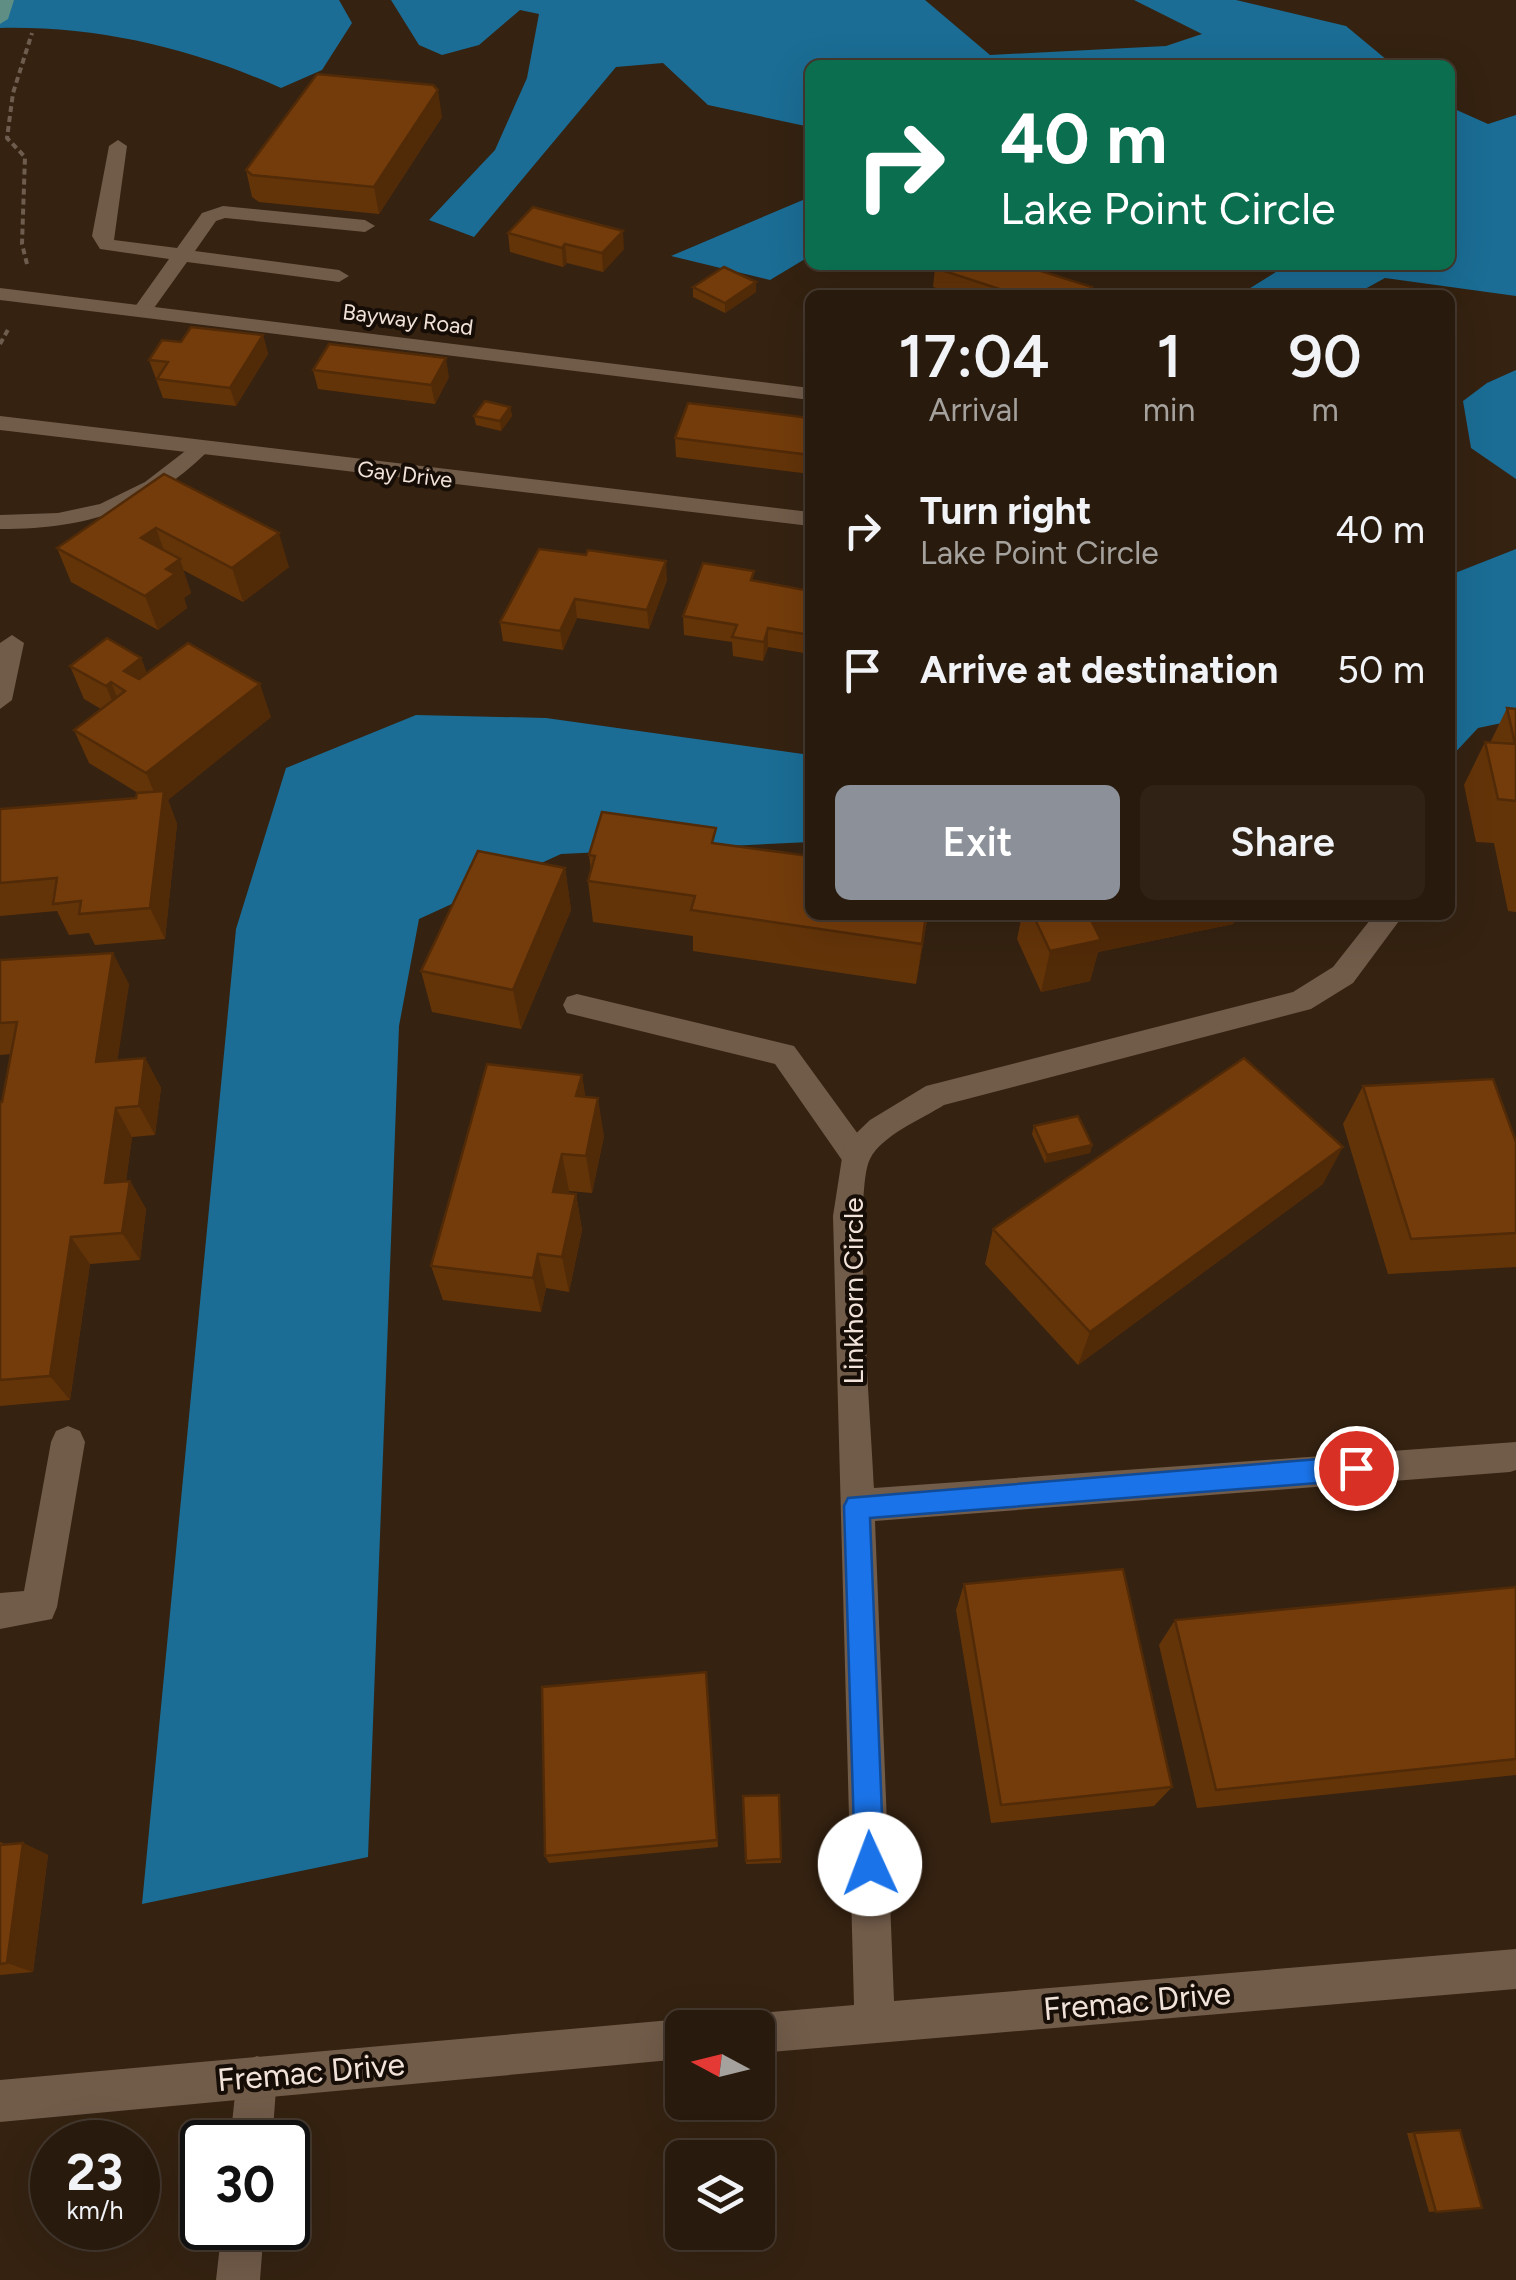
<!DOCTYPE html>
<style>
body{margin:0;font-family:Figtree,sans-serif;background:#302316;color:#f1f3f6;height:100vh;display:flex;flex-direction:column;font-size:38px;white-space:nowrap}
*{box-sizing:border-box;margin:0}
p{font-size:32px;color:#a5a19d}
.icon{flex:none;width:55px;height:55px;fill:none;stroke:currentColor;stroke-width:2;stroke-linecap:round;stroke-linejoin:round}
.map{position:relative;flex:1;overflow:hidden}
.details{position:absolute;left:805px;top:290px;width:650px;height:630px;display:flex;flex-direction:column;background:#281a0d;border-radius:15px;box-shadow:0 10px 40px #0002,0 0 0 2px #44382e}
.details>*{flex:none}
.guide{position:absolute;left:805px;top:60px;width:650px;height:210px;border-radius:15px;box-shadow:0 10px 40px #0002,0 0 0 2px #44382e;background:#0b6e4f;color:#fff;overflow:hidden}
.needle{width:65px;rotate:277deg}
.tools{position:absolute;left:665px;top:2010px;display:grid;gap:20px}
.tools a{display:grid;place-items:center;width:110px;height:110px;border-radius:15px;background:#281a0d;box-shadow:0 10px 40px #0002,0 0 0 2px #44382e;font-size:50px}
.speed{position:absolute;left:30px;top:2120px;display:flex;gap:20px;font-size:50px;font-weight:700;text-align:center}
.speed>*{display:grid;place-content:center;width:130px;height:130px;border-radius:50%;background:#281a0d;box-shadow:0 10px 40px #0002,0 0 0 2px #44382e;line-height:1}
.speed small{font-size:25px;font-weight:400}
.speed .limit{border:5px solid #111;border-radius:15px;background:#fff;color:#111}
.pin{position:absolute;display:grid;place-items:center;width:85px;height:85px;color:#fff;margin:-42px;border:5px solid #fff;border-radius:50%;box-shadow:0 2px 10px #0007}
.me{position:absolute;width:110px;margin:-55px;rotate:358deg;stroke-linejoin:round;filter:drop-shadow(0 0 8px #0008)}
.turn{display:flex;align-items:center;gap:35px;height:210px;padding:0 30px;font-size:45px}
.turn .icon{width:130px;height:130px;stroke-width:2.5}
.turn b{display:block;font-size:70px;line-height:85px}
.eta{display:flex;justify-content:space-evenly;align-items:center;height:170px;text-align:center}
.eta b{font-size:60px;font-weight:600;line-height:70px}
.cta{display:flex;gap:20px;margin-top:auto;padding:20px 30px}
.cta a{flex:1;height:115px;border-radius:15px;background:#8c9099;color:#fff;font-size:40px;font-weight:600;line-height:115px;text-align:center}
.cta a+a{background:#302316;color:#f1f3f6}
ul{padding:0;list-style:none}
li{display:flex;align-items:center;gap:30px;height:140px;padding:0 30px}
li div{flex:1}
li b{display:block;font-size:38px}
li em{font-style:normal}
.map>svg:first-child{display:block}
</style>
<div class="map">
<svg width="1516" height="2280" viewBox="0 0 1516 2280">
<rect width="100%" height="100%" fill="#352211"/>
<g fill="#1b6d95">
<path d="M0 0H339L352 23 322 70 281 88C191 48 98 26 0 28Z"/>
<polygon points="391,0 925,0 990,55 1166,46 1202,34 1134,0 1236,0 1346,26 1393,65 810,65 810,127 708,105 663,63 616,67 474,237 429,220 495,150 527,78 539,14 520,10 479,45 442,55 419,45"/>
<polygon points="1450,107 1488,124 1516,115 1516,296 1385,278 1354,295 1239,295 1287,265 1450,265"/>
<polygon points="810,197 810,256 770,280 671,256"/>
<polygon points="1516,370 1516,479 1471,448 1463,401 1487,383"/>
<polygon points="1516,549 1516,720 1478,728 1450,758 1450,575"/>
<polygon points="416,715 546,718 810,755 810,842 561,854 419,919 399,1026 368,1857 142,1904 236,929 286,768"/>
</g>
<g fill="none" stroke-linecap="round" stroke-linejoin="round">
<g stroke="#6e5d4e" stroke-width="4" stroke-dasharray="6 4" stroke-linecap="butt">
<polyline points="27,264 22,244 25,157 7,138 13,93 32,33"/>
<polyline points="0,344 9,328"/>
</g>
<g fill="#715b49" fill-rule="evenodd">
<polygon points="118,140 127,146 114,240 177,248 202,213 223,206 365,220 375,226 365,232 225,218 216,221 195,251 339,270 349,276 339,282 187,262 149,315 135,315 132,311 169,259 100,249 92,236 109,146"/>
<path d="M197 442 205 444V454C145 512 82 529 0 529V515L58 513 100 504 145 482Z"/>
<polygon points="12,635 24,643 12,700 0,709 0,643"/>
<polygon points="577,994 794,1046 866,1145 870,1154 866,1163 855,1167 844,1163 775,1064 567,1013 563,1005 567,997"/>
<polygon points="68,1426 80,1431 85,1442 57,1607 52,1619 0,1629 0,1593 24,1591 51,1442 56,1431"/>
<polygon points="257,2056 271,2062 277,2076 272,2142 230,2142 237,2076 243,2062"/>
<polygon points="222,2228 264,2228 260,2280 216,2280"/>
</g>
<g fill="#715b49" fill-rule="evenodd">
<polygon points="0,288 810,388 810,400 0,300"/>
<polygon points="0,416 810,512 810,526 0,430"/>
<path d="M1374 915H1395L1399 921 1353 983 1311 1009 944 1105C922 1119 882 1135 870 1159 852 1193 872 1435 874 1488L1516 1442V1470L1510 1472 875 1521 894 2001 1516 1949V1989L758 2053V2028H740L744 2019 758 2013 854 2005 833 1216 844 1145 870 1120 926 1086 1293 992 1333 967Z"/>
<polygon points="682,2019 697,2028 682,2028 682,2059 0,2122 0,2080"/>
</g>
<polygon fill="#5f8f84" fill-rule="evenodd" points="0,0 14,0 8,19 0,24"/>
</g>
<g fill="#643409">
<polygon points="442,117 379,214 259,202 252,197 246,170"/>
<polygon points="508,233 624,249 603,272 567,263 563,267 510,252"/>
<polygon points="935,268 1091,295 957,295 933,287"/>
<polygon points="693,287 756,292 725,313 693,297"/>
<polygon points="263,335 268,354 236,406 163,398 149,360"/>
<polygon points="313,370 449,377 435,404 318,389"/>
<polygon points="510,407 512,416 501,431 476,425 474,416"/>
<polygon points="810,418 810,474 676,457 675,438"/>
<polygon points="164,474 289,567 243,602 183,570 191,593 184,598 187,608 158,630 71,582 57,548"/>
<polygon points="539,549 667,580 649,629 577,618 563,650 503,641 500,622"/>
<polygon points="754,581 810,591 810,654 768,647 763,661 733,656 732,642 684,635 683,616"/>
<polygon points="141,658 147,674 271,717 168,800 177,824 165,939 95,945 89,933 69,935 57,911 0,916 0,809 136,798 138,793 89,763 74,730 101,709 84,699 70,666"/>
<polygon points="1507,708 1516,709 1516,912 1508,911 1494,843 1476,842 1464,785 1485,742 1490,743"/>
<polygon points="717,843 928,915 916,984 693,951 693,936 593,922 588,881 591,871 589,855"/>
<polygon points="565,868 571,910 521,1029 432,1012 421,971"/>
<polygon points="1022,915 1238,915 1236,915 1233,924 1098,952 1090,981 1041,992 1017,939"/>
<polygon points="0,960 129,984 117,1060 145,1058 161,1088 155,1135 132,1137 126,1181 130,1181 146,1209 140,1260 90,1264 70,1400 0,1406 0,1102 2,1102 11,1054 0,1055"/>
<polygon points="582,1075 585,1097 604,1136 592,1193 569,1191 569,1193 576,1194 582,1230 569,1292 546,1288 541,1312 443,1300 431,1266"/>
<polygon points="1363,1086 1516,1142 1516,1267 1388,1274 1343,1124"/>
<polygon points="1034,1126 1092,1145 1090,1153 1045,1163 1032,1134"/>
<polygon points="1323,1184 1078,1365 985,1264 993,1229"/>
<polygon points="964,1584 1172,1787 1154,1806 991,1823 956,1610"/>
<polygon points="1516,1587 1516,1775 1197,1808 1159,1645 1175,1620"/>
<polygon points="706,1672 718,1847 549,1863 545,1856"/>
<polygon points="743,1796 781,1859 781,1863 746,1864"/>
<polygon points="0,1842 5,1844 23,1843 48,1855 33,1972 0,1975"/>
<polygon points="1460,2130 1482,2208 1429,2212 1407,2133"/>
</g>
<g fill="#512a08">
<polygon points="438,90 442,117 379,214 374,187"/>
<polygon points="623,231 624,249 603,272 602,253"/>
<polygon points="565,244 567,263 563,267 562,248"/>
<polygon points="756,282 756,292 725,313 725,303"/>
<polygon points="263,335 268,354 236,406 230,388"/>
<polygon points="446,358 449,377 435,404 431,385"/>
<polygon points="510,407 512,416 501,431 500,421"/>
<polygon points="156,528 168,562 141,538"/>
<polygon points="279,533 289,567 243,602 232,568"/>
<polygon points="180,559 191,593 184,598 187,608 158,630 145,596 166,569"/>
<polygon points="666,561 667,580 649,629 647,610"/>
<polygon points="575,599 577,618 563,650 560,631"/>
<polygon points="768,628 768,647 763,661 764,642"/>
<polygon points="141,658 154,691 124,671"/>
<polygon points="111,682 125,716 120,720 106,686"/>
<polygon points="260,684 271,717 168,800 177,824 165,939 150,908 160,806 146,773"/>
<polygon points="565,868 571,910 521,1029 513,990"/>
<polygon points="926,915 928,915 916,984 922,944"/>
<polygon points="1236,915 1233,924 1098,952 1090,981 1041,992 1050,951 1089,916 1238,915"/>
<polygon points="113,953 129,984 113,1091 96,1062"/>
<polygon points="145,1058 161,1088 155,1135 139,1106"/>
<polygon points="582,1075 588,1113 576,1096"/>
<polygon points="598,1098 604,1136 592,1193 586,1156"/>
<polygon points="116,1108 132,1137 122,1211 105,1183"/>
<polygon points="1092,1145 1090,1153 1045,1163 1047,1155"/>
<polygon points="1343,1147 1323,1184 1078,1365 1090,1332"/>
<polygon points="562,1154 569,1191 560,1228 553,1192"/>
<polygon points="130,1181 146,1209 140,1260 122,1233"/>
<polygon points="576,1194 582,1230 569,1292 562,1257"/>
<polygon points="71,1237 90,1264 70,1400 50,1376"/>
<polygon points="538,1254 546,1288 541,1312 533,1278"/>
<polygon points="23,1843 48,1855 33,1972 7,1963"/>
</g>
<g fill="#743c0b" stroke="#512a08" stroke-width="2.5">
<polygon points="317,74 433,85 438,90 374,187 252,175 246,170"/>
<polygon points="533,207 623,231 602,253 565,244 562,248 508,233"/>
<polygon points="938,265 1022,265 1092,287 1085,295 1018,295 935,268"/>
<polygon points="724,267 756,282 725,303 693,287"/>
<polygon points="191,327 263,335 230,388 157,379 168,362 149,360 162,340 181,342"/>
<polygon points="329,344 446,358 431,385 313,370"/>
<polygon points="485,401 510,407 500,421 474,416"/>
<polygon points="688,403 810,418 810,455 675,438"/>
<polygon points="164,474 279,533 232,568 156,528 141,538 180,559 166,569 175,574 145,596 57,548"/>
<polygon points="539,549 586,555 588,550 666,561 647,610 575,599 560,631 500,622"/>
<polygon points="703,563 754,571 751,580 810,591 810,635 768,628 764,642 732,637 737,625 683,616"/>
<polygon points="107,638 141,658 124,671 139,679 188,643 260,684 146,773 74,730 125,691 111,682 106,686 70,666"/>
<polygon points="1507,708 1516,709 1516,801 1498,799 1485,742 1515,744"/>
<polygon points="164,791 150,908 79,914 81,901 53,904 57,878 0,883 0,809 136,798 137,793"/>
<polygon points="602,812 716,828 712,843 810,856 810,915 926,915 922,944 691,910 695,896 588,881 595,856 589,855"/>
<polygon points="478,851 565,868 513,990 421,971"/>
<polygon points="1033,915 1092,915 1089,916 1101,940 1050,951"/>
<polygon points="113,953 96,1062 145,1058 139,1106 116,1108 105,1183 130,1181 122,1233 71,1237 50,1376 0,1380 0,1102 2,1102 17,1022 0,1023 0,960"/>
<polygon points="1244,1058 1343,1147 1090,1332 993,1229"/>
<polygon points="487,1064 582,1075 576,1096 598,1098 586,1156 562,1154 553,1192 576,1194 562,1257 538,1254 533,1278 431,1266"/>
<polygon points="1493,1079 1516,1142 1516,1233 1411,1239 1363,1086"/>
<polygon points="1078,1116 1092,1145 1047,1155 1034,1126"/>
<polygon points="1123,1569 1172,1787 1001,1805 964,1584"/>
<polygon points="1516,1587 1516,1759 1216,1790 1175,1620"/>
<polygon points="706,1672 717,1840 545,1856 542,1687"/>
<polygon points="779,1795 781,1859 746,1861 743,1796"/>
<polygon points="23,1843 7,1963 0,1964 0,1845"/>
<polygon points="1460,2130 1482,2208 1436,2212 1414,2133"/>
</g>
<polygon fill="#1a73e8" stroke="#114b97" stroke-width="2.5" points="1356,1456 1365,1459 1369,1468 1365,1476 1356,1480 870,1518 884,1864 880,1874 870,1878 859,1874 855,1864 844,1506 848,1498"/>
<g text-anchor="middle" stroke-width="8" stroke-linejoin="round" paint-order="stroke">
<g font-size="22" fill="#f1e3d9" stroke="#160d07">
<text transform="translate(408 319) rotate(7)" y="8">Bayway Road</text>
<text transform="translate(405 474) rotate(7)" y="8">Gay Drive</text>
</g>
<g font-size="28" fill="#f1e3d9" stroke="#160d07">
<text transform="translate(853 1291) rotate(-90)" y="10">Linkhorn Circle</text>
</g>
<g font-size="32" fill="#f1e3d9" stroke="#160d07">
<text transform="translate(1137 2001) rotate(-5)" y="11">Fremac Drive</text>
<text transform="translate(311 2072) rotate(-5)" y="11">Fremac Drive</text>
</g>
</g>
</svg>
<div class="tools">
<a><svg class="needle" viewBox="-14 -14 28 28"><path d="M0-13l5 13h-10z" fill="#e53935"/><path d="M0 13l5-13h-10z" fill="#a5a19d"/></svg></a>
<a><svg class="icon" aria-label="layers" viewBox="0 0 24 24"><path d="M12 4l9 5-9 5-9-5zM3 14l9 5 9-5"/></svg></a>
</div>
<div class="speed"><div>23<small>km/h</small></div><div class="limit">30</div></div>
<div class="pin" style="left:1356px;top:1468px;background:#d93025"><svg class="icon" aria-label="arrive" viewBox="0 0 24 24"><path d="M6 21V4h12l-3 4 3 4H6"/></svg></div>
<svg class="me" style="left:870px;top:1864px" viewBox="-20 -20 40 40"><circle r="19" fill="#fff"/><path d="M0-13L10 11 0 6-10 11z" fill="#1a73e8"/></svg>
<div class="guide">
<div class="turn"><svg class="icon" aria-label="right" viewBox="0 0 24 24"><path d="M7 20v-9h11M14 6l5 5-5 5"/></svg><div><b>40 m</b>Lake Point Circle</div></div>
</div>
<section class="details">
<div class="eta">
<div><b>17:04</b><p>Arrival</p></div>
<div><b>1</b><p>min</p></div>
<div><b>90</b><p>m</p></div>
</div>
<ul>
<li><svg class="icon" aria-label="right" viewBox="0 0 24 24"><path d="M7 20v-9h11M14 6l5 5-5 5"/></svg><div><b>Turn right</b><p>Lake Point Circle</p></div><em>40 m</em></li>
<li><svg class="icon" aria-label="arrive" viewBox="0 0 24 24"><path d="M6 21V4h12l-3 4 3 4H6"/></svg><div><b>Arrive at destination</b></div><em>50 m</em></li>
</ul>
<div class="cta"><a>Exit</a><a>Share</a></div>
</section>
</div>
